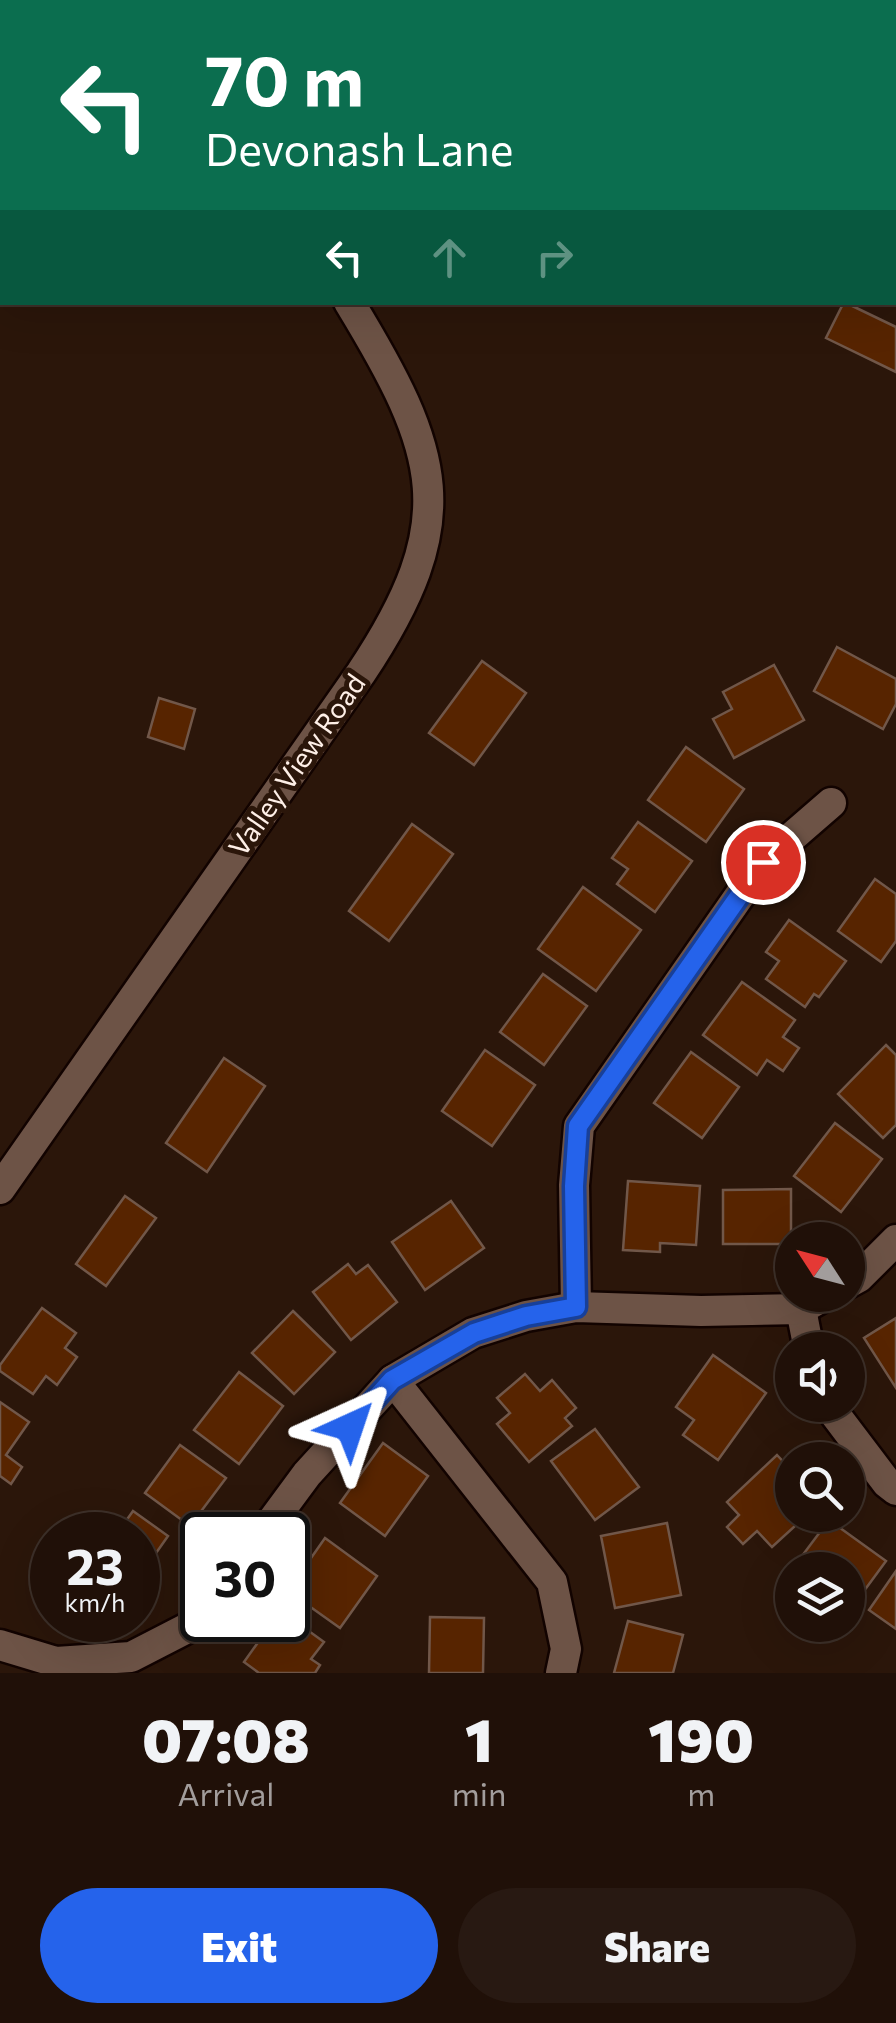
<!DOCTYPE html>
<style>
body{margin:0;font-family:Commissioner,sans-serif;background:#281912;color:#f1f3f6;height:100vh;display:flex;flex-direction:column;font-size:38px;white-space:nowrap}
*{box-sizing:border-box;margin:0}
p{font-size:32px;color:#a29d9c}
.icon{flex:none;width:55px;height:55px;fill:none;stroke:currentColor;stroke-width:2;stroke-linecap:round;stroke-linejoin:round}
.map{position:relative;height:1673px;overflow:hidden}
.drawer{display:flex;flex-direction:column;background:#201008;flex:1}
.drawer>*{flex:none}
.top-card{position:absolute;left:0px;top:0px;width:898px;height:305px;box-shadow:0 10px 40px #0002,0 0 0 2px #3d3029;background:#0b6e4f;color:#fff;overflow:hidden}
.needle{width:65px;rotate:306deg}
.controls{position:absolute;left:775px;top:1222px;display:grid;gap:20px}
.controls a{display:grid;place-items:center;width:90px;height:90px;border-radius:50%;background:#201008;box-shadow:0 10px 40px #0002,0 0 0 2px #3d3029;font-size:50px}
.speed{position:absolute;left:30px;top:1512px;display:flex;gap:20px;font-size:50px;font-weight:700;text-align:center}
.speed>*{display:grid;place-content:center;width:130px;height:130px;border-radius:50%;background:#201008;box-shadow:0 10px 40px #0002,0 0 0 2px #3d3029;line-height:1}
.speed small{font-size:25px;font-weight:400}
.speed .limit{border:5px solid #111;border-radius:15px;background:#fff;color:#111}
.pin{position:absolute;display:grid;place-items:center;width:85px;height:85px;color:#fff;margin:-42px;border:5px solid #fff;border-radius:50%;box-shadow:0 2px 10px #0007}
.me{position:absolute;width:110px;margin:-55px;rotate:42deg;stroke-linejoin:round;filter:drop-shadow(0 0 8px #0008)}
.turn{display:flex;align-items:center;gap:35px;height:210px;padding:0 40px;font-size:45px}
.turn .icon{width:130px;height:130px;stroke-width:2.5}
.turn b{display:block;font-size:70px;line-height:85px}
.lanes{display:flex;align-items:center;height:95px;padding:0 40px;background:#0003;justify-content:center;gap:50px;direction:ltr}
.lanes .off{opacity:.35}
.eta{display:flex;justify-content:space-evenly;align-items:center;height:170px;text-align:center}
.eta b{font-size:60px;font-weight:800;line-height:70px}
.cta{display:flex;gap:20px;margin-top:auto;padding:20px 40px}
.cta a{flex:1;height:115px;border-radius:60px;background:#2563eb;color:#fff;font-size:40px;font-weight:800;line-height:115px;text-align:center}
.cta a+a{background:#281912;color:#f1f3f6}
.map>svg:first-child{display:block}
</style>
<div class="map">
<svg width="896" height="1673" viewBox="0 0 896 1673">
<rect width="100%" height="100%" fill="#2b160a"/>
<g fill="#572400" stroke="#715749" stroke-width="2.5">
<polygon points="844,302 896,327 896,372 826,338"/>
<polygon points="837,647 896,679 896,704 883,729 814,691"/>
<polygon points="482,661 526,693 474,765 429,733"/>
<polygon points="774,665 804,720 734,758 713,719 732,709 723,692"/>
<polygon points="159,698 195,709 184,749 148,737"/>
<polygon points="686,747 744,789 706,842 648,800"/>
<polygon points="638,822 692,861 655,912 617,884 628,869 612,858"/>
<polygon points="412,824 453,854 389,941 349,911"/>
<polygon points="875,879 896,894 896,941 881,962 838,931"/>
<polygon points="583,887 641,930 596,991 538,949"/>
<polygon points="789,920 846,961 819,997 814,994 805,1007 766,979 779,961 766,952"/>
<polygon points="543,974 587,1006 544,1065 500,1032"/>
<polygon points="742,982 795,1020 783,1037 799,1048 783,1071 767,1060 757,1075 703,1035"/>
<polygon points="886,1045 896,1055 896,1125 883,1138 838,1094"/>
<polygon points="485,1050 535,1085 492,1146 442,1111"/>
<polygon points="691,1052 739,1087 702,1138 654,1103"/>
<polygon points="224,1058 265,1086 207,1172 166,1143"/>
<polygon points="835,1123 882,1159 841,1212 794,1176"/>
<polygon points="628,1181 700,1186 696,1245 660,1243 660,1252 623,1250"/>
<polygon points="791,1189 791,1244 723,1244 723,1190"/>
<polygon points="125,1196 156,1218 106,1286 76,1264"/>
<polygon points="451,1201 484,1248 425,1290 392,1242"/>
<polygon points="348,1264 356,1274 368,1265 397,1302 351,1340 313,1292"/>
<polygon points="42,1308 76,1333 65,1348 77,1357 57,1385 46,1376 33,1394 0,1371 0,1365"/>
<polygon points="293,1311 335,1352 294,1394 252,1353"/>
<polygon points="896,1318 896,1388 864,1338"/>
<polygon points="713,1355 766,1393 718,1460 683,1435 694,1420 676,1407"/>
<polygon points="239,1372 283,1406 239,1464 194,1430"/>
<polygon points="525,1374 540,1391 552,1380 576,1408 565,1418 572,1426 529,1462 497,1424 510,1413 497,1398"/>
<polygon points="0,1402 29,1422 6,1455 22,1467 11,1484 0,1476"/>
<polygon points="595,1429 639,1487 595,1520 551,1461"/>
<polygon points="383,1443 428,1476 385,1536 340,1503"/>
<polygon points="180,1445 226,1478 190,1526 145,1493"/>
<polygon points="777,1455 792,1471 792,1515 807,1515 772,1547 757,1531 743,1544 727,1527 739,1515 727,1502"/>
<polygon points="133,1511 168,1536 149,1563 159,1571 138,1601 138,1535 116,1535"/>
<polygon points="829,1520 886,1561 853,1606 848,1602 848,1570 804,1570 796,1564"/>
<polygon points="667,1523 681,1595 615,1608 601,1536"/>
<polygon points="325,1538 377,1576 340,1628 288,1591"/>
<polygon points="896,1571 896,1629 869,1610"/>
<polygon points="288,1616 324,1642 311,1659 320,1665 315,1673 259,1673 244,1662 274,1620 288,1620"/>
<polygon points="430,1617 484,1618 483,1673 429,1673"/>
<polygon points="628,1621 683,1635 673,1673 614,1673"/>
</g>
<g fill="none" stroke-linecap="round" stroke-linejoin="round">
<g stroke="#120300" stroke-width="35">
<g id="minor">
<polyline points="246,0 246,2"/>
<polyline points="825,0 826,2"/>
<polyline points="895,169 896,170"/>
<path d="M0 1189 361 673C463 520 441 453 349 302"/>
<polyline points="848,1283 859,1277 896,1240"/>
<polyline points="576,1307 574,1185 579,1126 763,862 831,803"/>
<polyline points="801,1309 809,1350"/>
<polyline points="393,1380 552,1582 566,1649 561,1673"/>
<polyline points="828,1405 887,1483 896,1490"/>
<polyline points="262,1535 307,1474 393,1380 473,1333 526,1316 576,1307 701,1311 801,1309 826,1295"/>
<polyline points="0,1645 56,1662 131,1657 199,1622 202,1617"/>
</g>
</g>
<use href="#minor" stroke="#6d5346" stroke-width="30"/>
</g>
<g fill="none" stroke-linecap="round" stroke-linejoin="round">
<g stroke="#184099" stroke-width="25">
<polyline id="route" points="350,1427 392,1380 474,1333 526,1316 576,1307 574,1186 578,1126 763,862"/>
</g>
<use href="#route" stroke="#2563eb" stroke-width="18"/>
</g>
<g text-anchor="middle" stroke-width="10" stroke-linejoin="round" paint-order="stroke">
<g font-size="28" fill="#feefe7" stroke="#2b160a">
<text transform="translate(297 765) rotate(-55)" y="10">Valley View Road</text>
</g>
</g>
</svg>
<div class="controls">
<a><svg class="needle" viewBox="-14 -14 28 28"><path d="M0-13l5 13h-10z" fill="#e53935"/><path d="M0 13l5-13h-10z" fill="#a29d9c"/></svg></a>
<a><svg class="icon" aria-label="sound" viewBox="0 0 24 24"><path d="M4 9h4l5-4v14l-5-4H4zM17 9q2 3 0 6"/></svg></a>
<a><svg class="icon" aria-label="search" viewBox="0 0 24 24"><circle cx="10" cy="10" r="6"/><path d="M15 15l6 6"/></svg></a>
<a><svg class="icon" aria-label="layers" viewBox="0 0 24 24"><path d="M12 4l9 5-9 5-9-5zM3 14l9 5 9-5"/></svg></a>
</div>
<div class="speed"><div>23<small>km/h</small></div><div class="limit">30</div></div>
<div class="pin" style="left:763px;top:862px;background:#d93025"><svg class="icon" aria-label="arrive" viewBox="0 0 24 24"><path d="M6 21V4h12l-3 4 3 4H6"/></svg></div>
<svg class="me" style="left:350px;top:1427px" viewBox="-20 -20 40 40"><path d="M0-17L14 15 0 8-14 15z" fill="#2563eb" stroke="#fff" stroke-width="4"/></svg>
<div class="top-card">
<div class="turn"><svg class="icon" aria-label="left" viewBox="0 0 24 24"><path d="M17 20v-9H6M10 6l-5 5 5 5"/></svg><div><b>70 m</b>Devonash Lane</div></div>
<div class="lanes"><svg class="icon" aria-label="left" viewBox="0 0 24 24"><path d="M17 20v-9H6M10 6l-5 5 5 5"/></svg><svg class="icon off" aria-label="ahead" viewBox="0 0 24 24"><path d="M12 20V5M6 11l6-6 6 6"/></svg><svg class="icon off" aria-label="right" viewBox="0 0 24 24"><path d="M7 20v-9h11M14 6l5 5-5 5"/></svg></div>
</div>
</div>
<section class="drawer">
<div class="eta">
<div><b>07:08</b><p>Arrival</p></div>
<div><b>1</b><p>min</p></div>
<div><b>190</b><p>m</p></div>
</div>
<div class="cta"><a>Exit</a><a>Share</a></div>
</section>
